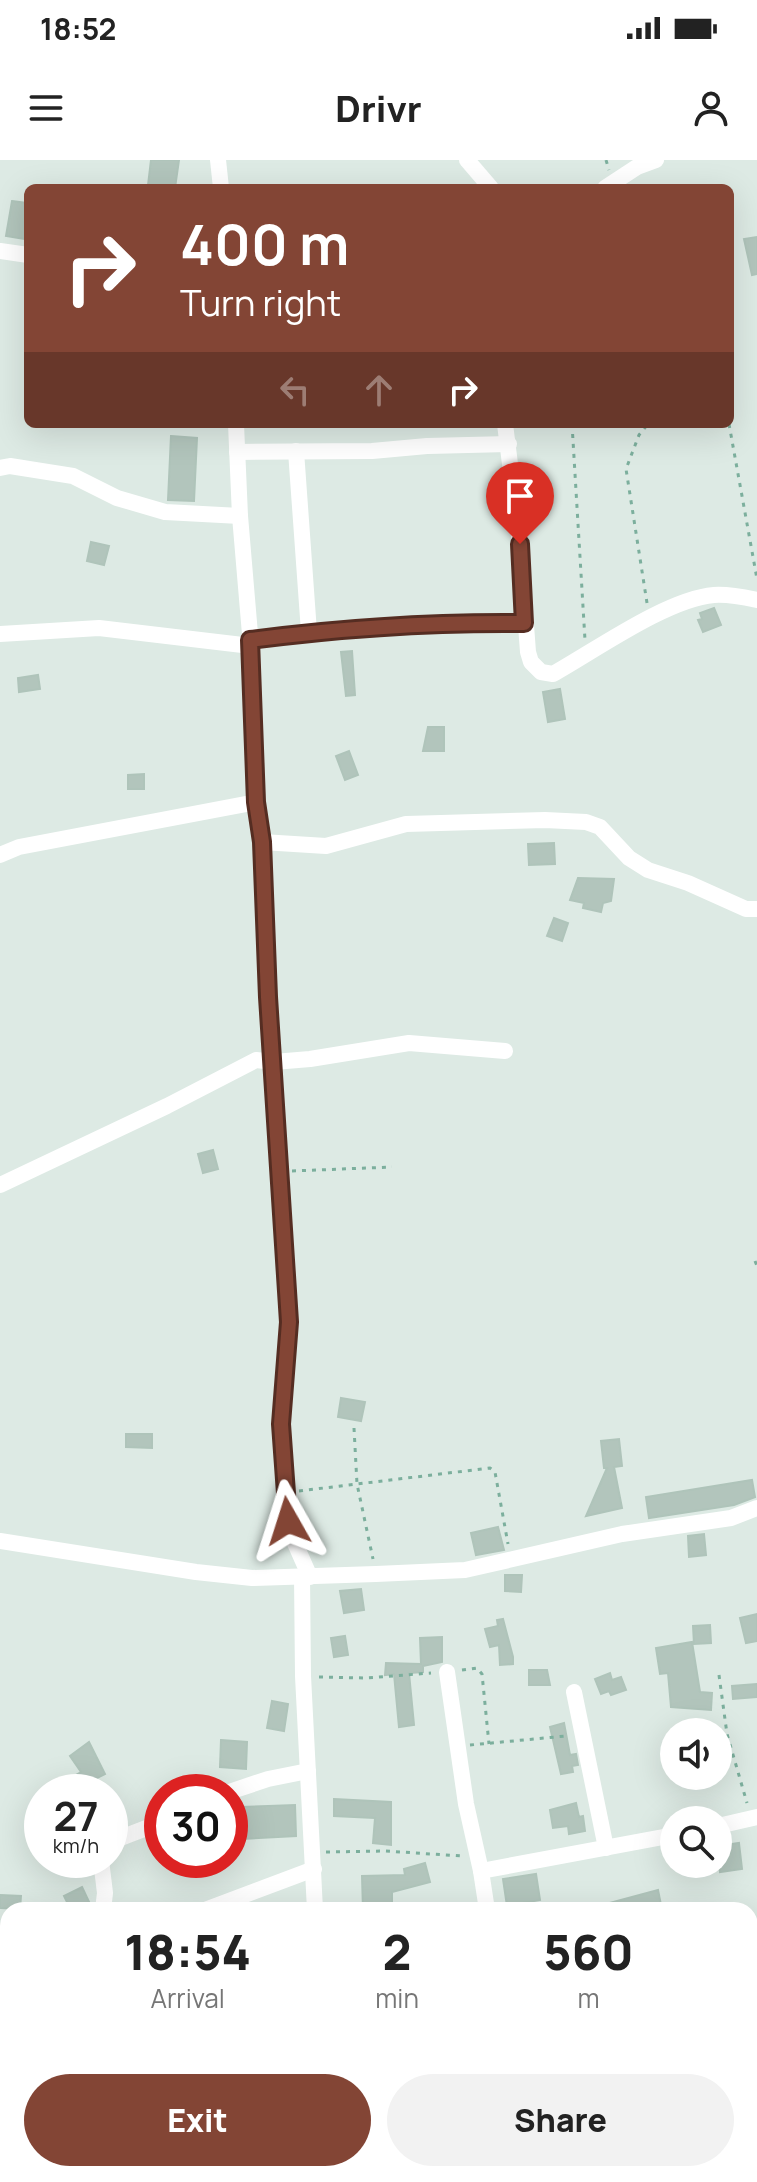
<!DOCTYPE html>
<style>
body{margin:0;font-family:Manrope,sans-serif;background:#f2f2f2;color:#222;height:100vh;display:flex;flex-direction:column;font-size:30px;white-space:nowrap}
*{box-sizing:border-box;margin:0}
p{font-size:26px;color:#767676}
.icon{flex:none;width:44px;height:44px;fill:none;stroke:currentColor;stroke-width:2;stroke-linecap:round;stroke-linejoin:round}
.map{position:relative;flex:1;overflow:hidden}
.drawer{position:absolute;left:0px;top:1742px;width:758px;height:280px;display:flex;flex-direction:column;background:#fff;border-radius:24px 24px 0 0;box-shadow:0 8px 32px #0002}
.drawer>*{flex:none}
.hud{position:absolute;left:24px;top:24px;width:710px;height:244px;border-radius:12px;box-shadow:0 8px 32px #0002;background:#834535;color:#fff;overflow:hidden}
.tools{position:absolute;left:660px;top:1558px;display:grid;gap:16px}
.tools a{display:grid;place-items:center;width:72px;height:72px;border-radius:50%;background:#fff;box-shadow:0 8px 32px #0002;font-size:40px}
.speed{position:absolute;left:24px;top:1614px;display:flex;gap:16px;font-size:40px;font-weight:700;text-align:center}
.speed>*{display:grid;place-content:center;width:104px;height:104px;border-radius:50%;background:#fff;box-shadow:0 8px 32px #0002;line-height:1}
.speed small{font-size:20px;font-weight:400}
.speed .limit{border:12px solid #d22;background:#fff;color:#111}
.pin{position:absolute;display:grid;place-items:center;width:68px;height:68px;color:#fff;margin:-82px -34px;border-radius:50% 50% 50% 0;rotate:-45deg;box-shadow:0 0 8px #0007}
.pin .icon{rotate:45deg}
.me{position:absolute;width:88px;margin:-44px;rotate:354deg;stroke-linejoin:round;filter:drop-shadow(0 0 6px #0008)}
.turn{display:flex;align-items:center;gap:28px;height:168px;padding:0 24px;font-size:36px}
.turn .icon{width:104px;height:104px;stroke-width:2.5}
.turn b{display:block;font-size:56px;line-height:68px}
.lanes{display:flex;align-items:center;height:76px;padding:0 24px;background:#0003;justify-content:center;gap:40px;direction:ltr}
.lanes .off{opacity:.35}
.eta{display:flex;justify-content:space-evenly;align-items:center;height:136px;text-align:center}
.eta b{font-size:48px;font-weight:800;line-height:56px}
.cta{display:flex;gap:16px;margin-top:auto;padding:16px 24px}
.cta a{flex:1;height:92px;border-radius:48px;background:#834535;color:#fff;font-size:32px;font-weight:800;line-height:92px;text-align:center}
.cta a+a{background:#f2f2f2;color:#222}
.status{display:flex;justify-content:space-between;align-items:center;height:56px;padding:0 40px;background:#fff;direction:ltr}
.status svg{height:22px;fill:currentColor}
header{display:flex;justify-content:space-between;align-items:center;height:104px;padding:0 24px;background:#fff;font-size:36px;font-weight:800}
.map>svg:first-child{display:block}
</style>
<div class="status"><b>18:52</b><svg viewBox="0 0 49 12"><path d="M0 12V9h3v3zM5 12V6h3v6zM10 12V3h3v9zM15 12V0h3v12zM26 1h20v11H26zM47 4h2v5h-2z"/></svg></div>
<header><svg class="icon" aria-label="menu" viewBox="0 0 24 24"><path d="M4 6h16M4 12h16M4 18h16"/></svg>Drivr<svg class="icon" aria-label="person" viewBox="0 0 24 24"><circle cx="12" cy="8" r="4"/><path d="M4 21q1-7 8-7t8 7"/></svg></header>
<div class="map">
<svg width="757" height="2022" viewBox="0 0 757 2022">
<rect width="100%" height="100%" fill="#ddeae4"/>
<g fill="#b2c5bc" stroke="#afc4ba" stroke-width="2">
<polygon points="151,0 179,0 175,28 148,25"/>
<polygon points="12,41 28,43 25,79 6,76"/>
<polygon points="757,77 757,114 752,115 744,79"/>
<polygon points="171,276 197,278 194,341 168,340"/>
<polygon points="91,382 109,386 104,405 87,401"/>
<polygon points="714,448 721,465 703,472 698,460 702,459 700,453"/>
<polygon points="352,491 355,535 346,536 341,492"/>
<polygon points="38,515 40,529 19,532 18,518"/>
<polygon points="560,529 565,559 548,562 543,532"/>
<polygon points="428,567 444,567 444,591 423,591"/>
<polygon points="349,591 358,615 345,620 336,596"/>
<polygon points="144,614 144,629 128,629 128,615"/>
<polygon points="554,683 555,704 529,705 528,684"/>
<polygon points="578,718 614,719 611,741 603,743 601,752 583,748 584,743 570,740"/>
<polygon points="554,758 568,763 562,781 547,776"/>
<polygon points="213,990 218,1009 203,1013 198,994"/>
<polygon points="341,1238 365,1242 361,1261 338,1257"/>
<polygon points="126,1274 152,1274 152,1288 126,1287"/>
<polygon points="619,1279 622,1306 614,1307 622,1348 586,1356 607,1308 604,1308 601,1281"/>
<polygon points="752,1320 755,1337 734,1345 649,1358 646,1337"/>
<polygon points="498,1367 504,1390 476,1395 471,1373"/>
<polygon points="704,1374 706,1395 689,1397 688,1376"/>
<polygon points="505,1415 522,1415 521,1432 505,1431"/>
<polygon points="361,1429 364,1450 344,1453 340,1431"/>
<polygon points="757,1454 757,1481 746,1483 740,1458"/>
<polygon points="503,1459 513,1497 513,1504 500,1505 499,1485 490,1487 485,1469 498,1466 497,1460"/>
<polygon points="710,1465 711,1483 694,1484 693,1466"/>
<polygon points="345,1476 348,1495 334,1497 331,1478"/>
<polygon points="442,1477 442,1502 423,1506 423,1512 409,1513 414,1565 399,1567 394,1514 385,1515 386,1503 421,1504 420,1478"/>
<polygon points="692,1482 700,1532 712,1533 711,1550 671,1547 668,1513 660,1514 656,1488"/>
<polygon points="529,1510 547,1510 550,1525 529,1525"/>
<polygon points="610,1513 612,1520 621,1517 626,1530 611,1535 609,1531 601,1534 595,1519"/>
<polygon points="757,1524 757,1537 733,1539 732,1526"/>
<polygon points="272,1541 288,1544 284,1571 267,1568"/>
<polygon points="564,1563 570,1595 576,1594 578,1605 572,1606 573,1612 561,1614 550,1567"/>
<polygon points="221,1580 247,1582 246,1609 220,1607"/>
<polygon points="89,1582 105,1614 81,1626 76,1615 81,1612 70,1596"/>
<polygon points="334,1639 391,1642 391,1685 373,1683 375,1658 334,1656"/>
<polygon points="576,1643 579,1657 583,1656 585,1671 569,1674 568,1666 553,1668 550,1650"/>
<polygon points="295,1645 296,1676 242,1679 240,1647"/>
<polygon points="739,1683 742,1709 720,1712 718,1686"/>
<polygon points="425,1703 430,1722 392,1732 392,1745 385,1745 385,1750 363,1750 362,1716 405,1715 404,1709"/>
<polygon points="536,1714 540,1740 507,1746 503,1719"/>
<polygon points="82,1727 90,1744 71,1750 64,1736"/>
<polygon points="658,1730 662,1750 602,1750 602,1745"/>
<polygon points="0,1735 21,1736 20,1749 0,1748"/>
</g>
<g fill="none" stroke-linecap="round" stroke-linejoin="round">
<g stroke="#7caf9d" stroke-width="3" stroke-dasharray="4 6" stroke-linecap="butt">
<polyline points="606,0 609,10"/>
<polyline points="572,264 585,480"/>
<polyline points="729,264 757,419"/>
<polyline points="647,443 626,309 639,275 648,264"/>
<polyline points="292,1011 392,1007"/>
<polyline points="755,1101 757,1106"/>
<polyline points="354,1268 357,1324 373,1399"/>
<polyline points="299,1331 490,1308 495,1312 508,1384"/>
<polyline points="462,1510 477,1508 482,1514 489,1584"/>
<polyline points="719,1515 727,1574 747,1643"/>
<polyline points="319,1517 365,1518 431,1513"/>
<polyline points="470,1585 566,1576"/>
<polyline points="326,1692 385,1691 462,1696"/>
<polyline points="526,2022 537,2014"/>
</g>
<g stroke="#fff" stroke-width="16">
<polyline points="218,0 221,28"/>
<polyline points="467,0 491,28"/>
<polyline points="605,28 637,7 656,0"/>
<polyline points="0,91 28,95"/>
<polyline points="236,264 240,356 251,486 256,642 262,682 268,837 289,1162 281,1264 285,1333 294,1381 310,1417"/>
<path d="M505 264 520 384 528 492 531 502 541 512 553 514C596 490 667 439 714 435 728 434 743 437 757 440"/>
<polyline points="296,291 309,472"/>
<polyline points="237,292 372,291 427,286 509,284"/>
<polyline points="0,308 10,306 73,316 117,338 165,352 240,356"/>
<polyline points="0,474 99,468 251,486"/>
<path d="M250 480C341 468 433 462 524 463"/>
<polyline points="262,682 326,686 406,664 545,660 586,662 600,667 629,698 648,710 688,723 746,749 757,749"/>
<polyline points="0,695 19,687 256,642"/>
<polyline points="0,1025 167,946 256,900 274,902 310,899 409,883 505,891"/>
<polyline points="0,1381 196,1412 252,1418 376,1414 465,1410 622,1374 731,1358 757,1348"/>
<polyline points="302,1416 303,1516 315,1750"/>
<polyline points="447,1512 466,1644 481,1711 487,1750"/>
<polyline points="574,1532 606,1688"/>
<polyline points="229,1632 268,1619 308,1611"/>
<polyline points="718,1666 757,1657"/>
<polyline points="110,1682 162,1662"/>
<polyline points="101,1700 105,1733 103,1750"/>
<polyline points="481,1711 674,1675"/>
<polyline points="205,1750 314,1709"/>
<polyline points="750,1802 757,1801"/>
<polyline points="124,2014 127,2022"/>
<polyline points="678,2014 701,2022"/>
<polyline points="266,2022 325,2015"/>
</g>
</g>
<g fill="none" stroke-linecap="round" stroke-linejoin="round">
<g stroke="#552d22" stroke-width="20">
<path id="route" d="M288 1361 281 1264 289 1162 268 837 262 682 256 642 250 480C341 468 433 462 524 463L520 384"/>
</g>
<use href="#route" stroke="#834535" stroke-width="14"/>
</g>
</svg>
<div class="tools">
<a><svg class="icon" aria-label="sound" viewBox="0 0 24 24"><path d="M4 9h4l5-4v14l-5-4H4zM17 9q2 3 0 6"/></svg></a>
<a><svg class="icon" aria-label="search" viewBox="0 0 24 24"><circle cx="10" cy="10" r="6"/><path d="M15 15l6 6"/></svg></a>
</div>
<div class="speed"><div>27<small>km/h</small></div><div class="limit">30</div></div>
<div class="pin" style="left:520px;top:384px;background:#d93025"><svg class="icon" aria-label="arrive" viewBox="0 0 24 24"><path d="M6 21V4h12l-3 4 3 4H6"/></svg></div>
<svg class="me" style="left:288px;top:1361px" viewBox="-20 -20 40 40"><path d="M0-17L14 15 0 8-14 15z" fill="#834535" stroke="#fff" stroke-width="4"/></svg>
<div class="hud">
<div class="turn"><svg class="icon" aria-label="right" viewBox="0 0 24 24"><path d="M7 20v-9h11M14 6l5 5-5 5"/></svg><div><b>400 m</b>Turn right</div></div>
<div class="lanes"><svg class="icon off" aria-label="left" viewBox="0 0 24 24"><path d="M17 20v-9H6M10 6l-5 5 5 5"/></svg><svg class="icon off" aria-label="ahead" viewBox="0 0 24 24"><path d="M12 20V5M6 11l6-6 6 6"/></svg><svg class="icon" aria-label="right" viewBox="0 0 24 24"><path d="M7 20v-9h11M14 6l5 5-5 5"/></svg></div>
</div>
<section class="drawer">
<div class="eta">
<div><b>18:54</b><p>Arrival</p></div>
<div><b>2</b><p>min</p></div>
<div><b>560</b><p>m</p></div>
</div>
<div class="cta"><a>Exit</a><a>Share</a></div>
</section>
</div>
